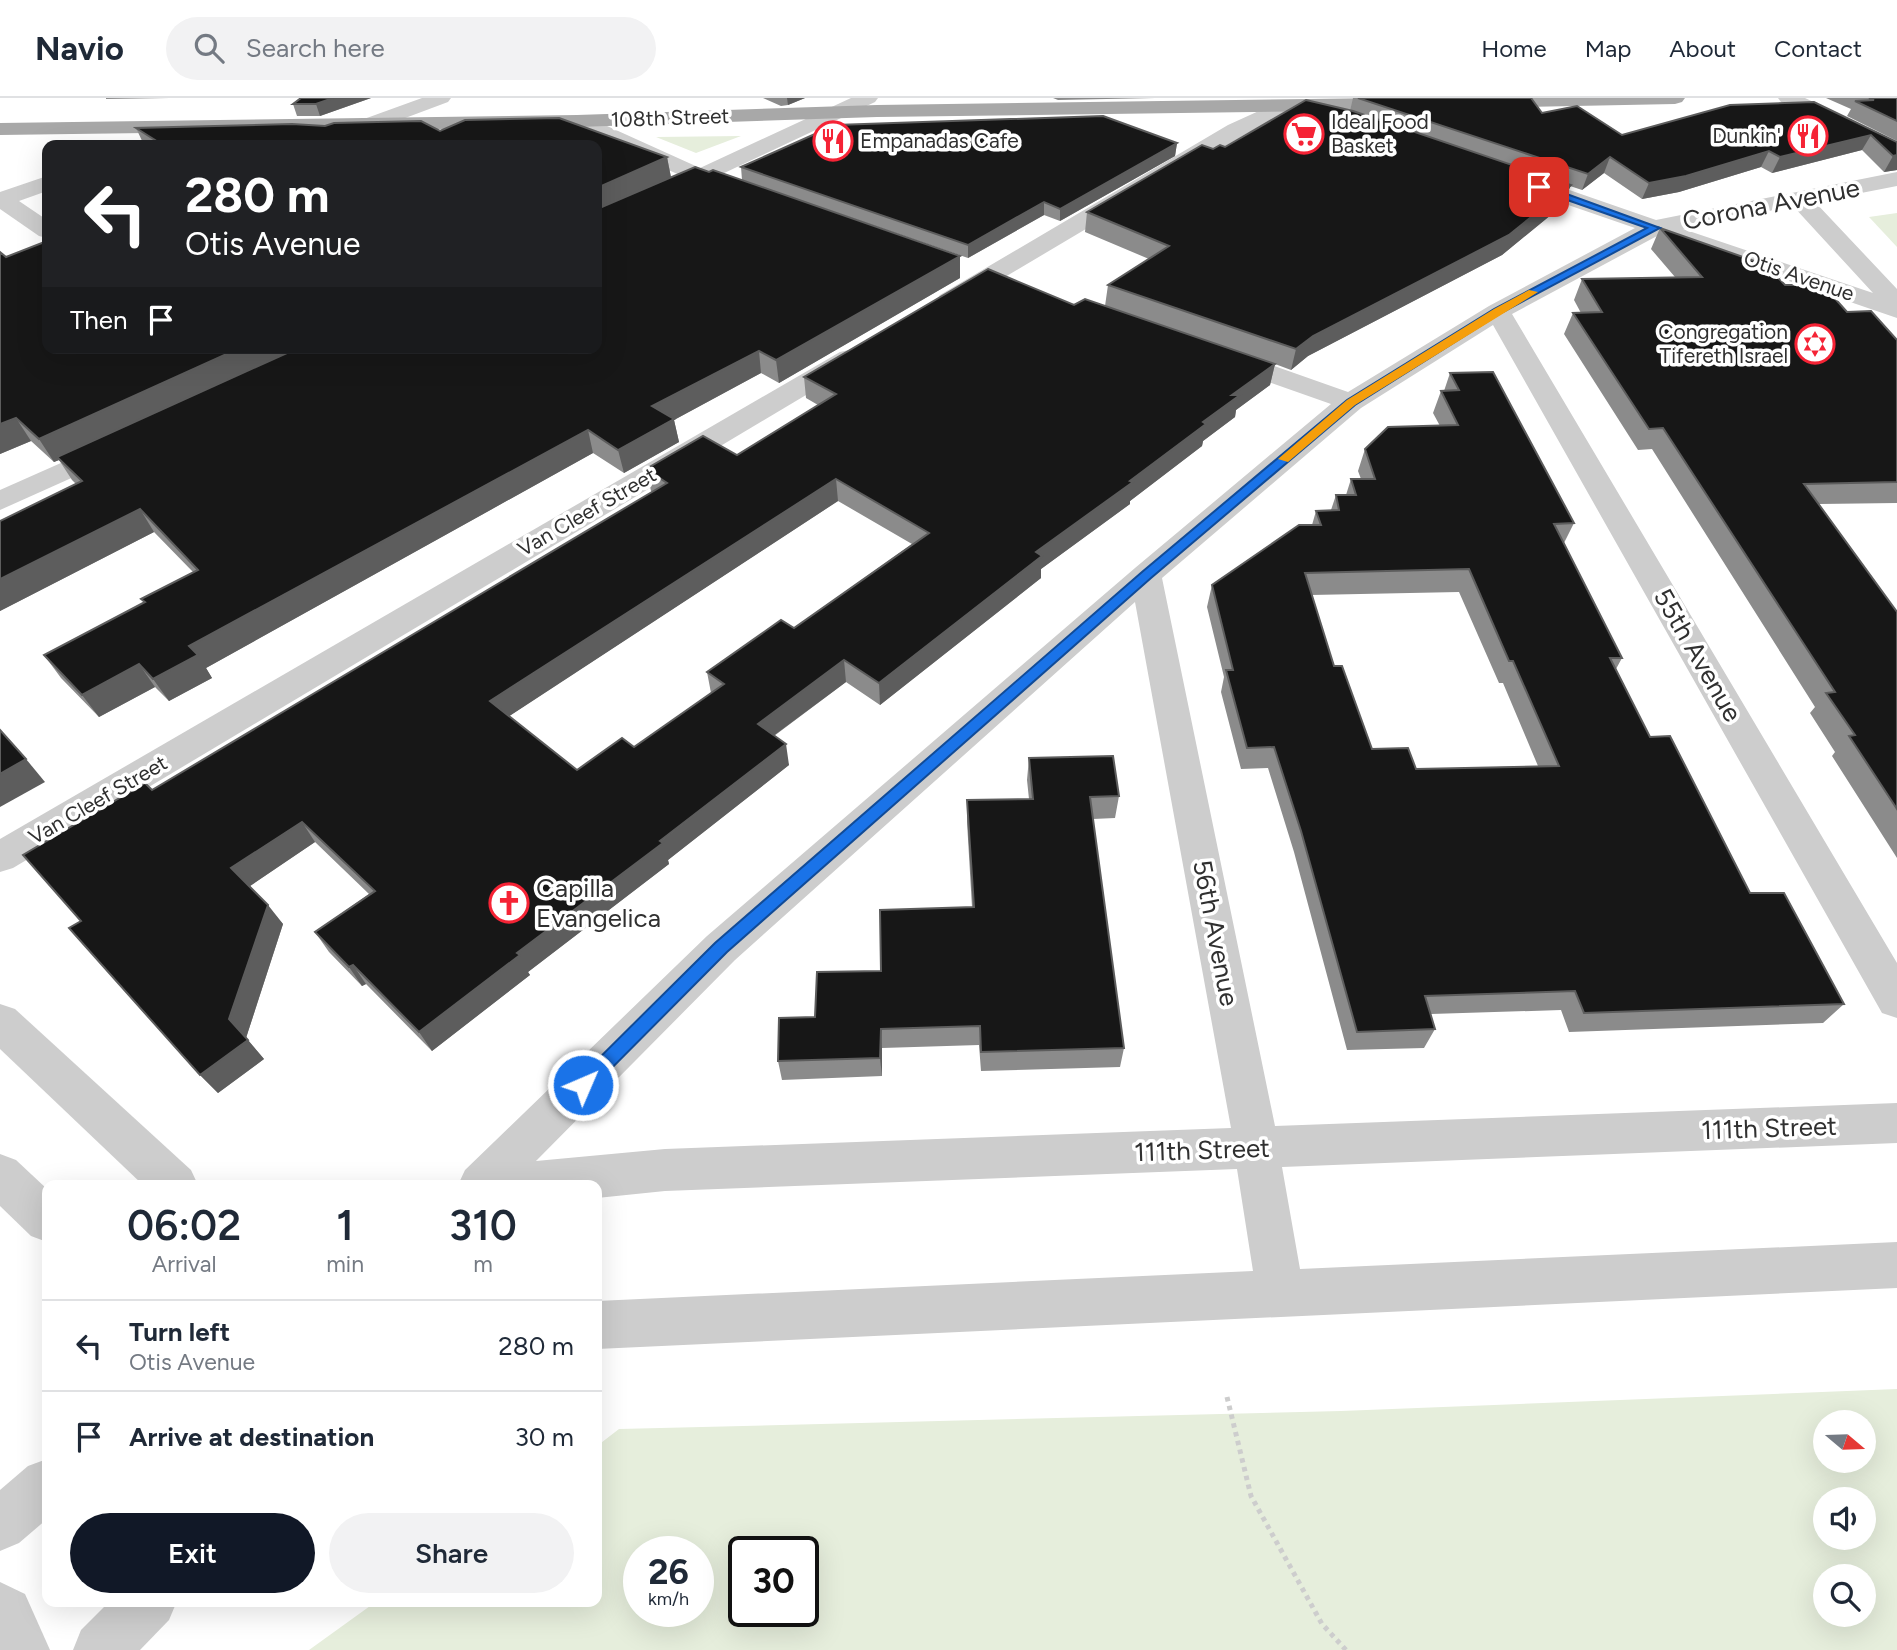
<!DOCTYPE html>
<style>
body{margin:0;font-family:Figtree,sans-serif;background:#f2f2f3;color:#1f2937;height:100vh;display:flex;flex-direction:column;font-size:26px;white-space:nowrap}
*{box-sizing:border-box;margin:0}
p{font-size:23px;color:#747a83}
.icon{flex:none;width:38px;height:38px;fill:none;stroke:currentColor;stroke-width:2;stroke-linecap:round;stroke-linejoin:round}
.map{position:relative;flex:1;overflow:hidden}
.sheet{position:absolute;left:42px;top:1082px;width:560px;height:427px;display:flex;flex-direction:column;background:#fff;border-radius:14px;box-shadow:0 7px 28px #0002}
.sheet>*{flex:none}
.guide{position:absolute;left:42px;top:42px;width:560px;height:214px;border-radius:14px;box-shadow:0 7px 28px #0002;background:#202124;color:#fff;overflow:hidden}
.needle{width:46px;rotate:109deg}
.fabs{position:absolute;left:1813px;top:1312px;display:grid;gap:14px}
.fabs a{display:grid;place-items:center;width:63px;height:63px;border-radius:50%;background:#fff;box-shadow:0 7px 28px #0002;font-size:35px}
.speed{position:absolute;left:623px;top:1438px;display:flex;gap:14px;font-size:35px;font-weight:700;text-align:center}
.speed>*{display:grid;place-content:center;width:91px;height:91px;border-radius:50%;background:#fff;box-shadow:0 7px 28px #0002;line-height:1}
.speed small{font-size:18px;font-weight:400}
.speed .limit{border:4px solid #111;border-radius:10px;background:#fff;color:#111}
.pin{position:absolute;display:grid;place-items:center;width:60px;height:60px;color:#fff;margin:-30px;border-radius:14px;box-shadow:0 4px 10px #0006}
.me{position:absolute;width:77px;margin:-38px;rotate:45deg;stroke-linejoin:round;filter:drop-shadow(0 0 5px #0008)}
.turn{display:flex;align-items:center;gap:24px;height:147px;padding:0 28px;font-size:32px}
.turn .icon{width:91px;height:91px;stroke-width:2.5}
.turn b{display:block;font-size:49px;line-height:60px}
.then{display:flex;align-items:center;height:66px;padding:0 28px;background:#0003;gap:14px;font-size:26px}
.eta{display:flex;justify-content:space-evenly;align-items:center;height:119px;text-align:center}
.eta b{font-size:42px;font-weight:600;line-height:49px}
.cta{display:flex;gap:14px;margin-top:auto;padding:14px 28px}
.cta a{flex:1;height:80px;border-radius:42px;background:#111827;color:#fff;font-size:28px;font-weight:600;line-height:80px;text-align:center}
.cta a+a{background:#f2f2f3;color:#1f2937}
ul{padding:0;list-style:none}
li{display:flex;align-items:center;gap:21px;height:91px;padding:0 28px;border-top:2px solid #e0e1e3}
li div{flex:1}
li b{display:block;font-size:26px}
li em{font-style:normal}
header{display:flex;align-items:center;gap:42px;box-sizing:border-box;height:98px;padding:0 35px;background:#fff;border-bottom:2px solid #e0e1e3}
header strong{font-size:33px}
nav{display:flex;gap:38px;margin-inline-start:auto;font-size:24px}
.search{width:490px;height:63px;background:#f2f2f3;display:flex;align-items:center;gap:18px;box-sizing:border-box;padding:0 24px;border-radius:38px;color:#747a83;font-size:26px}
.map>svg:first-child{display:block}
</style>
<header>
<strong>Navio</strong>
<div class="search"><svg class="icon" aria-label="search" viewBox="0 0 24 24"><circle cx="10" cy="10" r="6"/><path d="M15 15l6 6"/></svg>Search here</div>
<nav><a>Home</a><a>Map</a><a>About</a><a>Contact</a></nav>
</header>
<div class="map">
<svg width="1897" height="1552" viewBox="0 0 1897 1552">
<rect width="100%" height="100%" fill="#fff"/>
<g fill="#e6eedc" fill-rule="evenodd">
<polygon points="741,38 696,55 656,39"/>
<polygon points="1897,115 1897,149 1869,119"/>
<path d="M1897 1291V1552H309L377 1503H597V1348L619 1331 1341 1313ZM1825 1325H1864V1363H1825ZM1825 1402H1864V1440H1825ZM639 1454H698V1514H639ZM744 1454H803V1514H744ZM1825 1479H1864V1517H1825Z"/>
</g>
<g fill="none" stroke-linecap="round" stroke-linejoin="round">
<polyline stroke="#cdcdcd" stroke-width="5" stroke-dasharray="4.5 4.5" stroke-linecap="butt" points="1227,1299 1251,1398 1322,1526 1346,1552"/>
<g fill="#cdcdcd" fill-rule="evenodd">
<polygon points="422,0 451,0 448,4 333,47 303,47 306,42"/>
<polygon points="851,0 878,0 875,4 720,77 744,86 747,91 744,96 736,98 701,86 597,133 597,117 682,78 569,28 566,23 569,18 585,18 700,70"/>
<polygon points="1778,0 1805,0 1854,23 1857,28 1854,33 1838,33 1781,4"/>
<polygon points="1283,2 1290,4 1293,8 1290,12 1244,37 958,207 949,210 940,207 936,202 940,197 1228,27"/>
<path d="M1897 74V88L1815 104 1897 191V220L1657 138 1512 216 1897 865V920L1882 915 1493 227 1361 310 1162 480 1275 1028 1897 1005V1045L1282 1069 1300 1171 1897 1144V1190L597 1251V1203L1253 1173 1237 1071 665 1093 597 1100V1087H458L465 1072 707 838 1135 470 1331 306 1214 265 1210 259 1214 253 1223 251 1232 253 1348 294 1489 208 1635 130 1510 87 1507 82 1510 77H1526L1656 122ZM1793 108 1873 195 1683 131ZM1135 504 1231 1030 665 1051 536 1063 735 862Z"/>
<polygon points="47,78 47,93 19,103 47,122 47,140 39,138 0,111 0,94"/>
<polygon points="849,252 858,254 862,260 858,266 13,770 0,774 0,741 840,254"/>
<polygon points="115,341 125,344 129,350 125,356 0,412 0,392"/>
<polygon points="0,906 15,911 191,1072 198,1087 143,1087 0,951"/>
<polygon points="0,1056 16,1062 47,1091 47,1144 31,1138 0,1108"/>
<polygon points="47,1361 47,1421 19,1445 0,1453 0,1392 28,1368"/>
<polygon points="0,1484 25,1496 50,1552 0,1552"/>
<polygon points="110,1503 177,1503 169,1522 140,1552 73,1552 81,1532"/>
</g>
<g fill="#a8a8a8" fill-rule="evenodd">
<polygon points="1384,0 1405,0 1414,6 1411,10 1404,12 877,19 577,29 0,37 0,25 577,17 877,7"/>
<polygon points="1473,0 1685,0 1682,4 1675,6 1481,10 1474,8 1471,4"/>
</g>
</g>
<g fill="#8b8b8b" fill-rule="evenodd">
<polygon points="106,0 169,0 106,1"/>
<polygon points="301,0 371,0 320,18 297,18 293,6"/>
<polygon points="763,0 805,0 788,7 781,8"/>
<polygon points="1053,0 1155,0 1058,2"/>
<path d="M1353 0H1531L1542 15 1622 37 1814 4 1897 44V72L1884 74 1862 52 1772 75 1761 69 1679 94 1642 101 1604 75 1582 92 1570 88 1563 107 1502 157 1308 258 1291 272 1275 266 1270 287 1236 312 1235 319 1203 343 1202 348 1130 403V406L1041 471V480L880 607 846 584 774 638 789 667 668 762 669 766 528 874 530 877 432 953 366 886 362 888 329 854 315 834 369 796 315 744 250 788 283 826 246 940 264 961 218 995 200 977 81 823 152 692 652 394 651 393 646 371 737 357 818 307 806 300 804 279 1074 207 1105 208 1108 187 1149 161 1085 134 1087 114 1213 51 1225 49 1350 13ZM838 403 912 446 794 530 707 574 711 595 634 649 577 672 509 618Z"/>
<polygon points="1826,0 1897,0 1897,43 1847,18 1851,11"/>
<polygon points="559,20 667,59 671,79 695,69 709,74 713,72 960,158 960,180 779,285 761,275 674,322 679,344 624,375 593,355 206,570 212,580 169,603 155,589 99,619 61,580 44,557 144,505 141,501 193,474 154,434 0,513 0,423 76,386 72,382 59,362 54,364 31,343 0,356 0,154 6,159 47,143 47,250 597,250 597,47 144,47 136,30 292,26 325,28 334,25 421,23 440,33 465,22"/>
<polygon points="1177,45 1175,58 1060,123 1044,117 968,160 742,82 741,69"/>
<polygon points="1660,130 1785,187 1847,214 1897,242 1897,405 1819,406 1897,514 1897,760 1832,658 1835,654 1810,615 1815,609 1652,351 1638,352 1564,236 1573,215 1581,215 1574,202 1582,181 1675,179 1651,151"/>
<path d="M1450 275 1574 425 1564 445 1622 560 1616 571 1650 639 1750 795 1844 906 1823 925 1569 934 1561 912 1431 916 1435 931 1424 950 1347 952 1294 754 1268 670 1241 671 1221 594 1224 579 1207 509 1212 487 1312 427 1316 413 1331 412 1336 397H1346L1351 381H1361L1358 373 1365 351 1440 328 1433 315 1441 293H1444ZM1459 494 1499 585H1503L1538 668 1416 671 1372 651 1334 568 1311 497Z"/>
<polygon points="1029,660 1119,698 1115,720 1093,721 1124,950 1120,969 981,973 979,947 882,950 882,978 782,982 778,963 815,919 972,809 967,724 967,702 1029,701 1027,682"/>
</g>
<g fill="#5d5d5d">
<polygon points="333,0 371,0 320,18 316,6"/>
<polygon points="787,0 805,0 788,7"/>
<polygon points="1871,37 1862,52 1772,75 1780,59"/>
<polygon points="1177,45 1175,58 1060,123 1060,111"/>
<polygon points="1769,53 1761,69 1679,94 1642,101 1649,85"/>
<polygon points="1897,57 1897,72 1884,74 1893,58"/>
<polygon points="667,59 671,80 597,114 597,90"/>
<polygon points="1610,59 1604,75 1582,92 1588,76"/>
<polygon points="1571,87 1563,107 1502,157 1308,258 1291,272 1296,251 1313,238"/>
<polygon points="1044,104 1044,117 968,160 968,147"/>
<polygon points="960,158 960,180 779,285 776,262"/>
<polygon points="240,250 300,250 57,359 59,362 54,364 39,341"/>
<polygon points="759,253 761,275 674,322 679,344 624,375 618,352 652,308"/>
<polygon points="1275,266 1270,287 1236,312 1235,319 1203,343 1202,348 1130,403 1130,406 1041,471 1041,480 880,607 879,585 1036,454 1130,383 1203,324 1232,297"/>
<polygon points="16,320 31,343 0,356 0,326"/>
<polygon points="588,332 593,355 206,570 212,580 169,603 153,581 189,548"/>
<polygon points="836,381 838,403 499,625 490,603"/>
<polygon points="140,411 154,434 0,513 0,481"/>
<polygon points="844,562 846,584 761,647 758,626"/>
<polygon points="139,566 155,589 99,619 82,597"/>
<polygon points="786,646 789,667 668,762 669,766 528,874 530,877 432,953 419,934 517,855"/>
<polygon points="26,661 45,684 0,709 0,676"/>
<polygon points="302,724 315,744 247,790 231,770"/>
<polygon points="268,807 283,826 246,940 229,921"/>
<polygon points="353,867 366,886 362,888 349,869"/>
<polygon points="881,931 882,950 882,978 880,960"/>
<polygon points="248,942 264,961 218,995 200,977"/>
</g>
<g fill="#171717" stroke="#5d5d5d" stroke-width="2" fill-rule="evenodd">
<polygon points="301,0 333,0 316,6 293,6"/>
<polygon points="1358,0 1531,0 1542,15 1577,8 1622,37 1730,7 1814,4 1897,44 1897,57 1893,58 1871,37 1780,59 1769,53 1686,78 1649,85 1610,59 1588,76"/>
<polygon points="1869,0 1897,0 1897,23 1855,3 1874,2"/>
<polygon points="1306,2 1353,13 1571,87 1509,137 1313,238 1296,251 1108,187 1169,148 1087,114 1202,47 1213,51 1220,47 1225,49"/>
<polygon points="1103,18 1177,45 1060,111 1044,104 968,147 741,69 835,27"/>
<polygon points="559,20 667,59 597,90 597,47 163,47 136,30 292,26 325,28 334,25 421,23 440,33 465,22"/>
<polygon points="695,69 709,74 713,72 960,158 776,262 759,253 652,308 674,321 618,352 588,332 189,548 198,557 153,581 139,566 82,597 44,557 145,504 141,501 198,472 140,411 0,481 0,423 82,383 57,359 298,250 597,250 597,111"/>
<polygon points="1660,130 1766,167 1785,187 1823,187 1847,214 1871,213 1897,242 1897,384 1804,386 1897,514 1897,711 1849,638 1855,637 1826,595 1835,594 1663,330 1649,331 1573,215 1602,214 1582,181 1702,179"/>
<polygon points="47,143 47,250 240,250 39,341 16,320 0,326 0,154 6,159"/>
<path d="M988 171 1074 207 1085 201 1275 266 1232 297H1240L1203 324 1206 326 1130 383 1133 384 1036 454 1042 458 879 585 844 562 758 626 786 646 660 743 663 745 517 855 520 857 419 934 353 867 349 869 315 834 375 793 302 724 231 770 268 807 229 921 248 942 200 977 69 830 81 823 23 757 145 685 152 692 667 385 646 371 703 338 737 357 836 296 804 279ZM836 381 929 435 794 530 781 522 707 574 724 586 634 649 622 640 577 672 490 603Z"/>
<path d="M1493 274 1574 425 1554 426 1622 560H1610L1650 639 1670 638 1750 795H1784L1844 906 1584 915 1575 893 1425 898 1435 931 1357 934 1301 733 1274 649 1247 650 1226 572H1233L1212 487 1299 427H1321L1316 413 1339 412 1336 397H1356L1351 381H1375L1365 351 1388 329 1458 327 1441 293 1459 292 1450 275ZM1469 471 1509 563H1513L1559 668 1416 671 1408 650 1372 651 1342 568H1334L1305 475Z"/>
<polygon points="0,632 26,661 0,676"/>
<polygon points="1113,658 1119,698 1090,699 1124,950 981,954 980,928 881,931 880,960 778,963 779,920 815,919 817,874 881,873 880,812 974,809 967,702 1033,701 1029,660"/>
</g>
<polygon fill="#1a73e8" stroke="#114b97" stroke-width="2" points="1536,87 1542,87 1660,130 1501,215 1355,307 1151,480 727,854 589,993 583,995 577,993 574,987 577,982 715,845 1142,474 1347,302 1494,211 1647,130 1536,91"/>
<polygon fill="#f59e0b" points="1529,192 1538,194 1355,307 1288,364 1278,361 1347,302 1494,211"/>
<defs>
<g id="supermarket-ring" transform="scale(2.0125)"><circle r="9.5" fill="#fff" stroke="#f52335" stroke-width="1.5"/><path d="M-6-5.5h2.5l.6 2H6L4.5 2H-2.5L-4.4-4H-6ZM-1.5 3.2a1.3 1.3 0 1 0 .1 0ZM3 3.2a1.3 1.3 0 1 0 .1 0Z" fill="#f52335"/></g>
<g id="restaurant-ring" transform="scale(2.0125)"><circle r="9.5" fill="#fff" stroke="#f52335" stroke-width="1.5"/><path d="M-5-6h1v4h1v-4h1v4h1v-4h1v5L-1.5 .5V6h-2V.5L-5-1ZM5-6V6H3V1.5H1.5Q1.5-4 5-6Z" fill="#f52335"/></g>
<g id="synagogue-ring" transform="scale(2.0125)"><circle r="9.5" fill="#fff" stroke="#f52335" stroke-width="1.5"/><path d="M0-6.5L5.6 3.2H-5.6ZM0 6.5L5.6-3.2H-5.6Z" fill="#f52335"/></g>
<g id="church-ring" transform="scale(2.0125)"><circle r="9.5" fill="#fff" stroke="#f52335" stroke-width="1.5"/><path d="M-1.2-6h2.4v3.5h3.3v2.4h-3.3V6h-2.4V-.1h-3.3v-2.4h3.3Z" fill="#f52335"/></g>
</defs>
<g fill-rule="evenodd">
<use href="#supermarket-ring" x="1304" y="36"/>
<use href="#restaurant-ring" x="1808" y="38"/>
<use href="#restaurant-ring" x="833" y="43"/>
<use href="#synagogue-ring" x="1815" y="246"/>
<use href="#church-ring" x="509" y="805"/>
</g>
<g text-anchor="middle" stroke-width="7" stroke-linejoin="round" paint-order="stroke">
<g font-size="21" fill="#303030" stroke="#fff">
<text transform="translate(670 20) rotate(-2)" y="7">108th Street</text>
<text transform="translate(1799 178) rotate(19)" y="7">Otis Avenue</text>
<text transform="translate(587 414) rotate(-30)" y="7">Van Cleef Street</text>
<text transform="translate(98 702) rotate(-30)" y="7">Van Cleef Street</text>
</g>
<g font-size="21" fill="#303030" stroke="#fff" text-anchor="start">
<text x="1331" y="31">Ideal Food<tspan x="1331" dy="24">Basket</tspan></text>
<text x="1781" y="45" text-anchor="end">Dunkin'</text>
<text x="860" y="50">Empanadas Cafe</text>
<text x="1788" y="241" text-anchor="end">Congregation<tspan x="1788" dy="24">Tifereth Israel</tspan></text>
</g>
<g font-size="26" fill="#303030" stroke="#fff">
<text transform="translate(1771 106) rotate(-11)" y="9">Corona Avenue</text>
<text transform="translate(1698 557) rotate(60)" y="9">55th Avenue</text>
<text transform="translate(1216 835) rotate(79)" y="9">56th Avenue</text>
<text transform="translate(1769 1030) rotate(-2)" y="9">111th Street</text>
<text transform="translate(1202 1052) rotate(-2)" y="9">111th Street</text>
</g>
<g font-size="26" fill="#303030" stroke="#fff" text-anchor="start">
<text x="536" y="799">Capilla<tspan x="536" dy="30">Evangelica</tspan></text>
</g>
</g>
</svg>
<div class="fabs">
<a><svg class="needle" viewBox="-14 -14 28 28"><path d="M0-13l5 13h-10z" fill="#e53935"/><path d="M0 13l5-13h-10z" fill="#747a83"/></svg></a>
<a><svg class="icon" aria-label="sound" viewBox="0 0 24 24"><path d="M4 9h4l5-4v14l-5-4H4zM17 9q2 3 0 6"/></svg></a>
<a><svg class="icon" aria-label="search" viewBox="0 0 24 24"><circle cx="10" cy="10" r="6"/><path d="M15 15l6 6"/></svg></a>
</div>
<div class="speed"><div>26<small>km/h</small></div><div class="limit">30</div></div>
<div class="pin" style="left:1539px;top:89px;background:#d93025"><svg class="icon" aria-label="arrive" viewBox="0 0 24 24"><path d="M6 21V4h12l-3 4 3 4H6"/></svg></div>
<svg class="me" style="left:583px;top:987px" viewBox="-20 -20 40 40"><circle r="17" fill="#1a73e8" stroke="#fff" stroke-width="3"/><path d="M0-11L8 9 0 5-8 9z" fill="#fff"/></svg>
<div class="guide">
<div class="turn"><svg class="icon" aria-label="left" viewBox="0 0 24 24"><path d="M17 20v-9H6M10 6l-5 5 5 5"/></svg><div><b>280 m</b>Otis Avenue</div></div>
<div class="then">Then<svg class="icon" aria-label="arrive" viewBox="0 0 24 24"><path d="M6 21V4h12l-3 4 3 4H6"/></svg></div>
</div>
<section class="sheet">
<div class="eta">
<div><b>06:02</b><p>Arrival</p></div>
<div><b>1</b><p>min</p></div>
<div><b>310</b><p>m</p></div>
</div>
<ul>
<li><svg class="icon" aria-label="left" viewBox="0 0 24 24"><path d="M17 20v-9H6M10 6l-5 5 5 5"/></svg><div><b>Turn left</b><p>Otis Avenue</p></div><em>280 m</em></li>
<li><svg class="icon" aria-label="arrive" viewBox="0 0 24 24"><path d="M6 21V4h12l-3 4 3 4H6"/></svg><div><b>Arrive at destination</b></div><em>30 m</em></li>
</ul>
<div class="cta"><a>Exit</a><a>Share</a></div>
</section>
</div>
